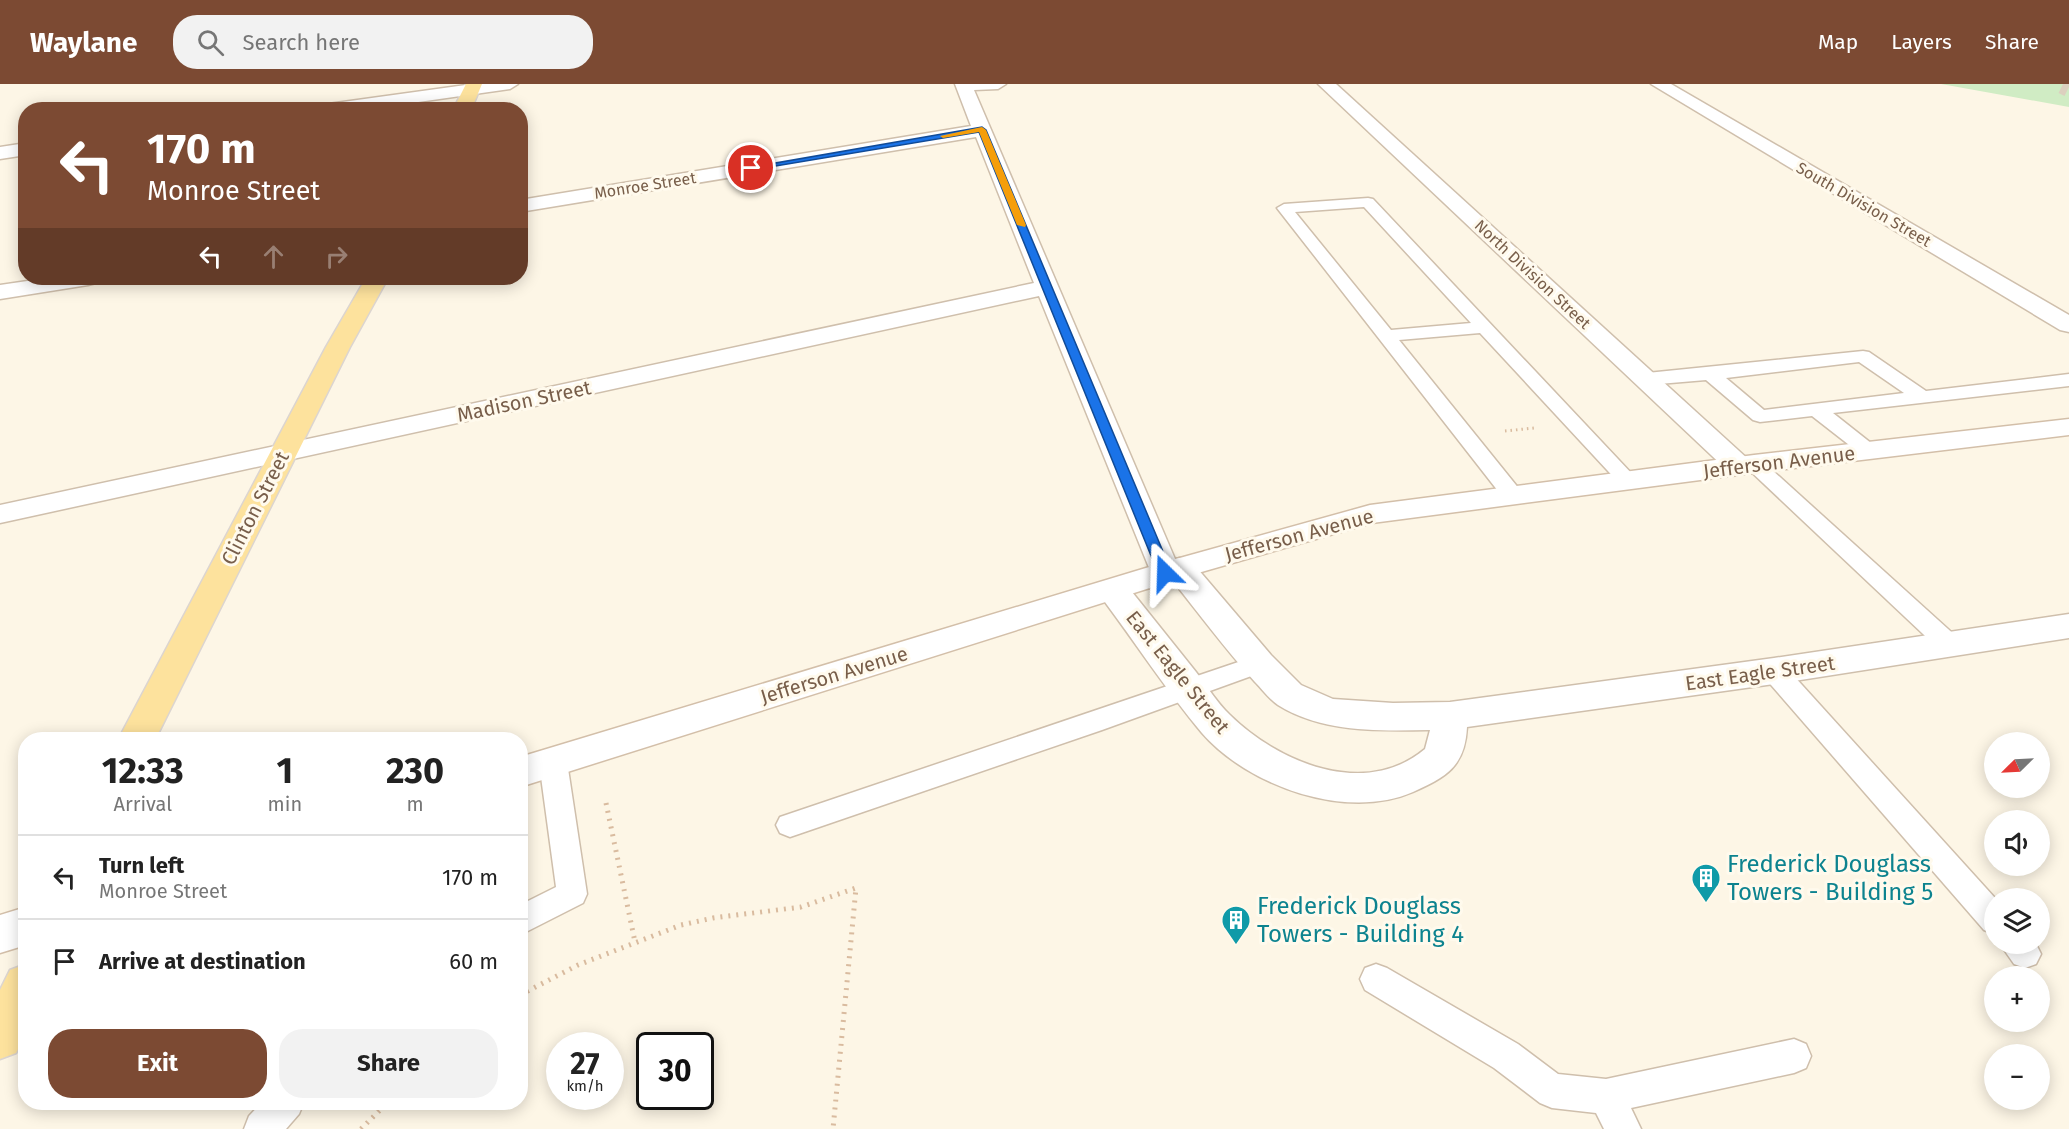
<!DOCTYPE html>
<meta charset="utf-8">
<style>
body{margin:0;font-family:"Fira Sans",sans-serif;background:#f2f2f2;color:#222;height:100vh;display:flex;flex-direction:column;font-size:22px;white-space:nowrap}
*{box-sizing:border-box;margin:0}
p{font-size:20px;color:#767676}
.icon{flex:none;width:33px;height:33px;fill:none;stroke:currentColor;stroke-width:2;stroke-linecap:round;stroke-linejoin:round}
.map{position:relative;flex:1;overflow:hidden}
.side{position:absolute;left:18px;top:648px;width:510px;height:378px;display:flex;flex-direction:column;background:#fff;border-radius:24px;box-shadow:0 3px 15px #0003}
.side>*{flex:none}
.guide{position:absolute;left:18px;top:18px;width:510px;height:183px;border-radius:24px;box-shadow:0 3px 15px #0003;background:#7c4a33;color:#fff;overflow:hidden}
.needle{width:39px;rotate:246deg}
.fabs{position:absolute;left:1984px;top:648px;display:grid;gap:12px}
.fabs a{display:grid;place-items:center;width:66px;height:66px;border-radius:50%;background:#fff;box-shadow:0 3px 15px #0003;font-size:30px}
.speed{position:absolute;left:546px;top:948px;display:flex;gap:12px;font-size:30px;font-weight:700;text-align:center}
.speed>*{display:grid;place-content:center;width:78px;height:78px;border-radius:50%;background:#fff;box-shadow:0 3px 15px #0003;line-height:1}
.speed small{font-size:15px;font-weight:400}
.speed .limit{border:3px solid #111;border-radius:9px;background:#fff;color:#111}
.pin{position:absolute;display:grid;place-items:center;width:51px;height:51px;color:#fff;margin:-26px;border:3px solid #fff;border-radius:50%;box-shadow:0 2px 6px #0007}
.me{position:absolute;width:66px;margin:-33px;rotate:338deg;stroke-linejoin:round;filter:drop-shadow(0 0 4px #0008)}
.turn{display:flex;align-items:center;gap:21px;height:126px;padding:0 30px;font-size:27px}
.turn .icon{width:78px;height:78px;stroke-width:2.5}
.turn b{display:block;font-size:42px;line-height:51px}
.lanes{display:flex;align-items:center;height:57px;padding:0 30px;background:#0003;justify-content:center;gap:30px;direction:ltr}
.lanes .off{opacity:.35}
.eta{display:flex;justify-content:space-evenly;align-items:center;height:102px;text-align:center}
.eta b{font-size:36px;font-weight:700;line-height:42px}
.primary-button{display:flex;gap:12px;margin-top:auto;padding:12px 30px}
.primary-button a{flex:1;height:69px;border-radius:24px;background:#7c4a33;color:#fff;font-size:24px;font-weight:700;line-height:69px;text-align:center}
.primary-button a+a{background:#f2f2f2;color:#222}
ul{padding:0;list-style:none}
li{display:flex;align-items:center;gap:18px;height:84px;padding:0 30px;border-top:2px solid #e0e0e0}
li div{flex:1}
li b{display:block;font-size:22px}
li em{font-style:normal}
header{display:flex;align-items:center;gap:36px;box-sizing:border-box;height:84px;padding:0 30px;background:#7c4a33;color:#fff}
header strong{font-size:28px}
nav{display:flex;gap:33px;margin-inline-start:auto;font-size:21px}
.search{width:420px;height:54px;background:#f2f2f2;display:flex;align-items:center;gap:15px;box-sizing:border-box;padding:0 21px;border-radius:24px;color:#767676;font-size:22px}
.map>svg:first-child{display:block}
</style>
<header>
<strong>Waylane</strong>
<div class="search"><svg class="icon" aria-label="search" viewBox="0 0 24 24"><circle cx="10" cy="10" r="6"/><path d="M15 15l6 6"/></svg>Search here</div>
<nav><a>Map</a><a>Layers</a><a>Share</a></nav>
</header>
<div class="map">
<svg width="2069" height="1045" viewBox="0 0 2069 1045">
<rect width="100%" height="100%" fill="#fdf6e6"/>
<polygon fill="#d0ecc4" points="1941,0 2069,0 2069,23"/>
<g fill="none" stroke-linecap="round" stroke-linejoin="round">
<polyline stroke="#dcd0bf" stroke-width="20" stroke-dasharray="20 10" stroke-linecap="butt" points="2063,0 2069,3"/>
<g stroke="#cfbfac" stroke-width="3">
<g id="lane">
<path d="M1368 114 1373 115 1634 392 1638 396 1634 400 1627 402 1620 400 1480 249 1399 256 1524 411 1521 416 1513 418 1505 416 1277 124 1284 120ZM1364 123 1471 239 1391 246 1295 128Z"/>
<path d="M1863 267 1869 268 1926 307 2069 290V302L1833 329 1876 363 1879 367 1876 371H1862L1812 332 1760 338 1753 336 1706 296 1647 301 1640 299 1638 295 1640 291 1647 289ZM1859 278 1904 309 1764 326 1726 294Z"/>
<polygon points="1754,374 1761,376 1958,554 1961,560 1958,566 1949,569 1940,566 1747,384 1744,380 1747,376"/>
<polygon points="1259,571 1268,574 1272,580 1268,586 1102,646 790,753 780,749 776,741 780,733"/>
<polygon points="1774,578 1783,580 1995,814 1995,850 1984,846 1765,594 1761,587 1765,580"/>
<polygon points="553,667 563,670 567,678 587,810 583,819 520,851 520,821 556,803 539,678 543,670"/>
<polygon points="2000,860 2036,860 2041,870 2036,880 2025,884 2014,880"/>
<polygon points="1376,880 1387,884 1518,960 1558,990 1606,995 1794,955 1806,960 1811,972 1806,984 1794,989 1631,1024 1641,1045 1604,1045 1596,1029 1552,1024 1540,1019 1494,984 1365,906 1360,895 1365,884"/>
<polygon points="262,1018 304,1018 299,1030 286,1045 244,1045 249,1032"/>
</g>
</g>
<g stroke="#cfbfac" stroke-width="3">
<g id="street">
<polygon points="473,0 518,0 510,5 362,26 313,26 321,21"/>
<path d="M955 0H1006L998 5 974 6 1175 475 1180 474 1191 477 1271 571 1301 601 1333 615 1393 619 1450 618 1774 574 2069 530V554L1774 600 1467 643C1465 683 1446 693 1413 708 1347 737 1248 702 1202 649 1166 606 1135 558 1102 514L1097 506 1102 498 1113 495 1124 498C1148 528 1172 558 1196 588 1207 602 1217 619 1230 631 1279 679 1365 715 1425 665L1430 646C1379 647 1323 649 1278 621 1269 615 1262 605 1255 598 1226 566 1200 531 1173 497L1165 500 1154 496 1039 212 0 439V421L1034 199 976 53 520 128V116L971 42Z"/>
<polygon points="1318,0 1336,0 1749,376 1753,382 1749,388 1739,391 1729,388"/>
<polygon points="1651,0 1671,0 2069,231 2069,248 2060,246"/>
<polygon points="26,59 26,71 0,75 0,63"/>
<polygon points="48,194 99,194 96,199 88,201 0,215 0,201"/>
</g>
</g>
<g stroke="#d3bfa9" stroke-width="3">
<g id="secondary">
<polygon points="2069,335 2069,351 1754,389 1372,439 1191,491 520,703 520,673 1169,477 1370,421 1754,371"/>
<polygon points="26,823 26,861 0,869 0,831"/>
</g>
</g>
<g stroke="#dcd5d0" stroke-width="3">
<g id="primary">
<polygon points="466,0 482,0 471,26 453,26"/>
<polygon points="366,194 388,194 350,263 155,656 118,656 326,263"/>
<polygon points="26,880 26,950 16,969 0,975 0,906 10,886"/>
</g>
</g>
<polyline stroke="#d9bb9f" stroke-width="3" stroke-dasharray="1.5 4" stroke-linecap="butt" points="1505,347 1534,344"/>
<g stroke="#d9bb9f" stroke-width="5" stroke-dasharray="2 6" stroke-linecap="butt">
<polyline points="606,719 635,858"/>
<polyline points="520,911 578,881 681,841 713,834 801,823 856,804 833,1045"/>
<polyline points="361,1045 388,1018"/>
</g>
<use href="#lane" fill="#fff" fill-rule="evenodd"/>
<use href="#street" fill="#fff" fill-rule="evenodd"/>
<use href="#secondary" fill="#fff" fill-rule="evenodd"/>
<use href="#primary" fill="#fde29d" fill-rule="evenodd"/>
</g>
<polygon fill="#1a73e8" stroke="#114b97" stroke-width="1.5" points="982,43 986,46 1172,489 1170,492 1160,492 1158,489 979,48 751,86 747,84"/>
<polygon fill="#f59e0b" points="982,43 986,46 1026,141 1025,143 1017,141 979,48 943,54 940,52"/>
<defs>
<g id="building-pin" transform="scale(1.5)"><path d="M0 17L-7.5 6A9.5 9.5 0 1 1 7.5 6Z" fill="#0f9aa8" stroke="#fffaed"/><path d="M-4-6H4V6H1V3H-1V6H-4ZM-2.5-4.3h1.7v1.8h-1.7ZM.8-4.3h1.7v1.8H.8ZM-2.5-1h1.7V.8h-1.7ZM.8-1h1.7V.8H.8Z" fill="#fff"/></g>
</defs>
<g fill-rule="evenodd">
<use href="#building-pin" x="1706" y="794"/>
<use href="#building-pin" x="1236" y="836"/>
</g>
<g text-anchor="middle" stroke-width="6" stroke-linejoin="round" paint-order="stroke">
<g font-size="16" fill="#785e4a" stroke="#fffaed">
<text transform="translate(645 101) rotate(-9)" y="6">Monroe Street</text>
<text transform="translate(1864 120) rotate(30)" y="6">South Division Street</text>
<text transform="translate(1533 190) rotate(43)" y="6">North Division Street</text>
</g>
<g font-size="20" fill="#785e4a" stroke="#fffaed">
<text transform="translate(524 317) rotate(-12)" y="7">Madison Street</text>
<text transform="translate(1779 378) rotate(-7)" y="7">Jefferson Avenue</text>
<text transform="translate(255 424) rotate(-63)" y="7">Clinton Street</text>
<text transform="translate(1299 451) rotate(-15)" y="7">Jefferson Avenue</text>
<text transform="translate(1178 588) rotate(51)" y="7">East Eagle Street</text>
<text transform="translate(1760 589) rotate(-8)" y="7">East Eagle Street</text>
<text transform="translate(834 591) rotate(-17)" y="7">Jefferson Avenue</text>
</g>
<g font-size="24" fill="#0d838f" stroke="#fffaed" text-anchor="start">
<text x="1727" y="788">Frederick Douglass<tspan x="1727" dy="28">Towers - Building 5</tspan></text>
<text x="1257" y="830">Frederick Douglass<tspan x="1257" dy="28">Towers - Building 4</tspan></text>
</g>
</g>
</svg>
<div class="fabs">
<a><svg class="needle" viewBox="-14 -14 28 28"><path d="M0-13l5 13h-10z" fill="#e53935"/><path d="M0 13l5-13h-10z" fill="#767676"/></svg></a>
<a><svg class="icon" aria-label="sound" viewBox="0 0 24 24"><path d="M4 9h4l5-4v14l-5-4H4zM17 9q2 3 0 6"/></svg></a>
<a><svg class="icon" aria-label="layers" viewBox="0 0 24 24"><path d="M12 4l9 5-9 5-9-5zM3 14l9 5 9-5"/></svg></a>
<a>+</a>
<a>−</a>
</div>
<div class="speed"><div>27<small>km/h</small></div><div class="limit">30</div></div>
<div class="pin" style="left:751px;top:84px;background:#d93025"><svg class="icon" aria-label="arrive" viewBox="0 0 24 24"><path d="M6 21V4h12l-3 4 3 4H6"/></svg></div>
<svg class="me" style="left:1165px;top:489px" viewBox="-20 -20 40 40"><path d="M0-17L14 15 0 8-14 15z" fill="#1a73e8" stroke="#fff" stroke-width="4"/></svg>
<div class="guide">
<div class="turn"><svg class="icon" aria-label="left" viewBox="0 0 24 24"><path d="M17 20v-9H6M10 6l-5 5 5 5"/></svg><div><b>170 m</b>Monroe Street</div></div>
<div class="lanes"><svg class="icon" aria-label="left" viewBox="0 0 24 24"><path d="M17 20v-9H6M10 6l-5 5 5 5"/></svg><svg class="icon off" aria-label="ahead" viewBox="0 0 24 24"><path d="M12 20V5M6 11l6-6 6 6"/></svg><svg class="icon off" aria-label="right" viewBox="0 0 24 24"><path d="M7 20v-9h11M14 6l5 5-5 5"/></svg></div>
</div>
<section class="side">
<div class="eta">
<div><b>12:33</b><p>Arrival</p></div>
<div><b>1</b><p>min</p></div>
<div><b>230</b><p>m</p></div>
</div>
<ul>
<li><svg class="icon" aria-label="left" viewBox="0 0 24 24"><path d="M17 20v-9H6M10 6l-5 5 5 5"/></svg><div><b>Turn left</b><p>Monroe Street</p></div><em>170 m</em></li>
<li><svg class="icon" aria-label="arrive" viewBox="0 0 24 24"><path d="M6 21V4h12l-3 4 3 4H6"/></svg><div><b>Arrive at destination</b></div><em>60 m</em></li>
</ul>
<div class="primary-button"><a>Exit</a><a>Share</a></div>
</section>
</div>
